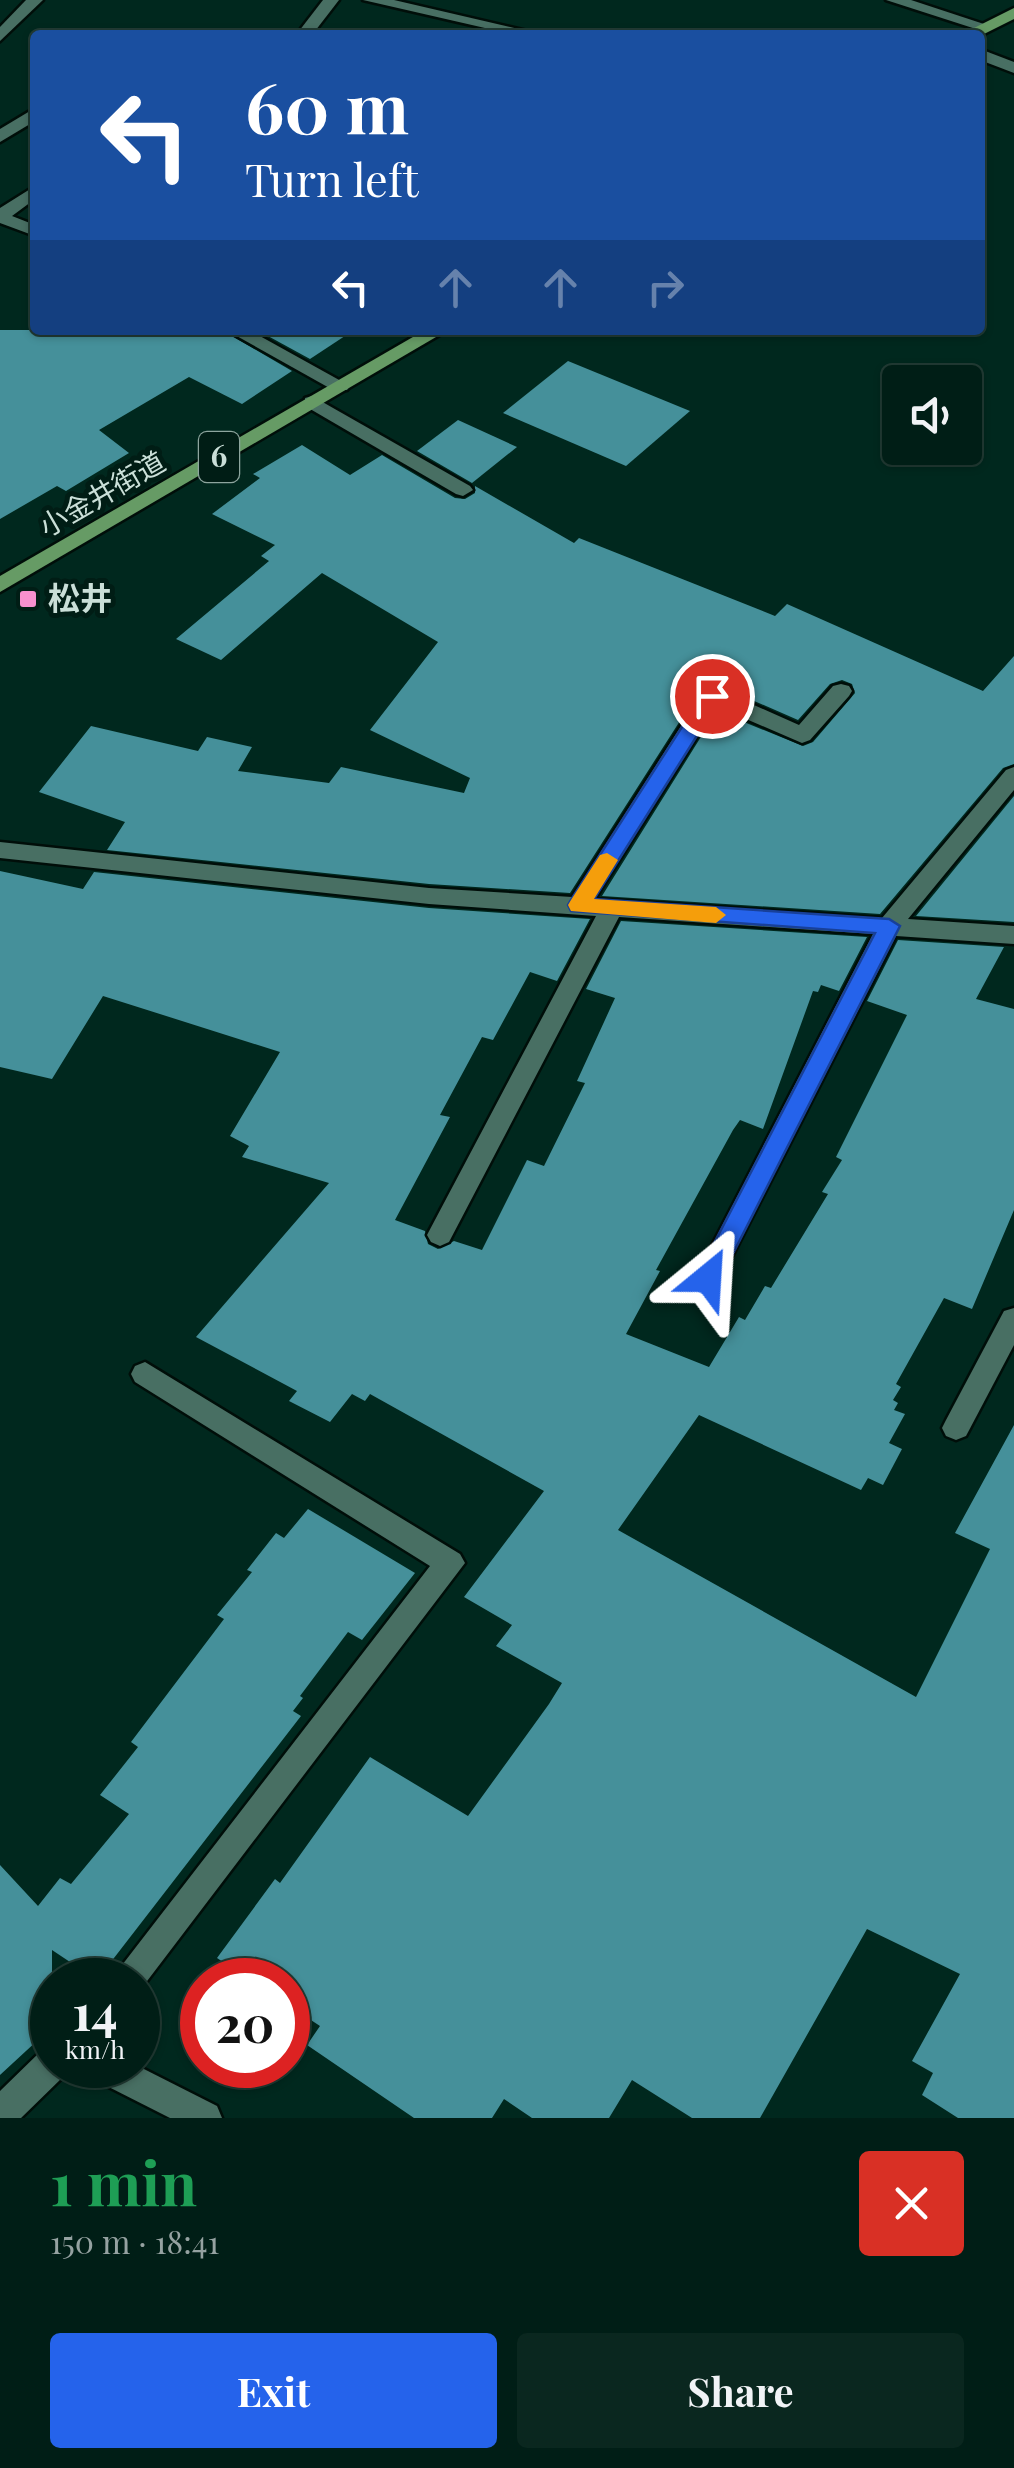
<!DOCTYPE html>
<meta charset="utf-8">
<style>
body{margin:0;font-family:"Playfair Display","Noto Sans JP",serif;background:#0a271f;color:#f1f3f6;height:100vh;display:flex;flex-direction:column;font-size:38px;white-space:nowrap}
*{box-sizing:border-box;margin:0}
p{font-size:32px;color:#95a2a1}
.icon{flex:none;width:55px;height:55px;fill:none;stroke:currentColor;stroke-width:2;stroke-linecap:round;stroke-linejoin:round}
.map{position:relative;height:2118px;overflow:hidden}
.side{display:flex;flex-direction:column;background:#001e16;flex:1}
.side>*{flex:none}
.hud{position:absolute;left:30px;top:30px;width:955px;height:305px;border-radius:10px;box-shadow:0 2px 8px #0004,0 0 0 2px #223c35;background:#1a4fa0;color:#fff;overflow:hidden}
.fabs{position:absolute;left:882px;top:365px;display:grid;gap:20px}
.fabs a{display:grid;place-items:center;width:100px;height:100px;border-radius:10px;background:#001e16;box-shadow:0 2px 8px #0004,0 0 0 2px #223c35;font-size:50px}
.speed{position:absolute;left:30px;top:1958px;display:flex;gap:20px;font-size:50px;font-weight:700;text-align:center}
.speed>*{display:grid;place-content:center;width:130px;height:130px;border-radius:50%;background:#001e16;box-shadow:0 2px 8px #0004,0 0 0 2px #223c35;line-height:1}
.speed small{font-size:25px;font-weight:400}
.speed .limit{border:15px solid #d22;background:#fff;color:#111}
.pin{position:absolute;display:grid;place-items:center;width:85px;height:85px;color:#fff;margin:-42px;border:5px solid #fff;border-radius:50%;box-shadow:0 2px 10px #0007}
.me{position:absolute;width:110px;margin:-55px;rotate:27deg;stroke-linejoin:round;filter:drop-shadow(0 0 8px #0008)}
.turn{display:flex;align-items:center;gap:35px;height:210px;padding:0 50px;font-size:45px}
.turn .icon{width:130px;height:130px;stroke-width:2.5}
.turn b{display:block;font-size:70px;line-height:85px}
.lanes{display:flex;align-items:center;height:95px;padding:0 50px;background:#0003;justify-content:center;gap:50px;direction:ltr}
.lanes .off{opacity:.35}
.round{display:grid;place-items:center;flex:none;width:105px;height:105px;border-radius:10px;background:#0a271f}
.headline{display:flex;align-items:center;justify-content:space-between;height:170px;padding:0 50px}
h1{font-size:60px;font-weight:700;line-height:75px;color:#1e9e55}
.cta{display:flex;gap:20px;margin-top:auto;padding:20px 50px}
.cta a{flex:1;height:115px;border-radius:10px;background:#2563eb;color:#fff;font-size:40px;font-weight:700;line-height:115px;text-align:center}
.cta a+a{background:#0a271f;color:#f1f3f6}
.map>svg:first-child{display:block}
</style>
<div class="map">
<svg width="1014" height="2118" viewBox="0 0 1014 2118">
<rect width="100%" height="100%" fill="#00281e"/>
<g fill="#45909a">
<polygon points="0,330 222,330 292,371 242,404 189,377 99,430 129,453 66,491 57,486 0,519"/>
<polygon points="257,330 354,330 310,359"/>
<polygon points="568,361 690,411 626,466 503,413"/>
<polygon points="458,420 517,447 472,483 417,451"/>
<polygon points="302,445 350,475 382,455 455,498 465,499 475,493 475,486 574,543 579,538 775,616 787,604 983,691 1014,656 1014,764 1003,768 880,914 602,896 717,711 803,746 813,742 855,693 852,684 842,680 830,684 798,720 722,687 701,688 570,893 429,884 107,850 125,822 39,792 91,726 198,751 207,737 252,747 238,771 329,783 341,767 464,793 470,778 370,730 438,642 322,573 221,660 176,639 269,561 261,556 275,545 212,514 260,478 253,474"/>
<polygon points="1014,796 1014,922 916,916"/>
<polygon points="0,871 83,889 94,872 429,908 590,919 557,981 530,972 493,1040 482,1037 440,1115 450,1117 395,1220 425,1231 428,1244 438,1249 454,1241 482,1250 527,1160 544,1166 585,1083 577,1081 615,998 586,989 621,921 867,937 839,991 821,985 818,992 813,991 763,1129 740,1120 733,1130 656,1270 660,1271 626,1334 709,1367 739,1317 745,1320 765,1286 771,1288 828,1194 822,1192 842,1160 836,1157 907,1015 867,1001 898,940 1004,947 976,999 1014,1009 1014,1210 972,1309 944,1298 896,1384 901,1387 893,1400 898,1403 894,1410 905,1414 889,1443 902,1449 883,1485 868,1478 861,1490 699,1415 618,1530 916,1697 990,1549 955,1533 1014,1425 1014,2118 958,2118 922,2095 933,2073 912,2061 960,1974 867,1929 760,2118 692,2118 632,2080 609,2118 532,2118 504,2099 492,2118 414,2118 307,2045 320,2026 288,2005 288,1980 250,1980 217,1958 275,1879 280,1883 370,1757 468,1816 549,1704 562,1683 496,1646 512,1625 464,1597 544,1491 370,1394 365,1401 352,1394 330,1422 289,1401 297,1391 196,1337 329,1183 242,1157 249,1146 230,1136 280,1052 103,996 52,1079 0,1067"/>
<polygon points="308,1509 415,1573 362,1640 348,1632 300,1696 303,1698 293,1711 301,1716 97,1980 52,1950 52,2027 0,2075 0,1865 38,1906 60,1878 71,1884 129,1814 100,1795 138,1747 131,1742 224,1619 217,1615 252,1572 247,1570 276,1533 284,1538"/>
</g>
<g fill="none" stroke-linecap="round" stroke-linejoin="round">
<g stroke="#000e09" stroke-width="5">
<g id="minor">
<polygon points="26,0 43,0 0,41 0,27"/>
<polygon points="323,0 339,0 312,35 296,35"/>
<polygon points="363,0 394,0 527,31 515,35"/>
<polygon points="886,0 911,0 993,27 979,30"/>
<polygon points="980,49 1014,62 1014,73 980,60"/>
<polygon points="35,108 35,121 0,142 0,129"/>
<polygon points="35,186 35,199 12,216 35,225 35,236 0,223 0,208"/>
<polygon points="226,330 249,330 350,386 347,390 333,390"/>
<polygon points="312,396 470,486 473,490 463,496 456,494 305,406 305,398"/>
<polygon points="841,684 849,686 852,691 849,696 810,740 802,743 716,706 595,899 882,918 1006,770 1014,767 1014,790 908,919 1014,926 1014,944 896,936 717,1286 708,1289 699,1286 695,1278 873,934 619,917 449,1242 440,1246 431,1242 427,1235 596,916 429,904 0,858 0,842 429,888 572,897 704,690 720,690 799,725 833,686"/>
<polygon points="1014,1308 1014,1345 966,1436 956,1440 946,1436 942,1428 946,1420 1004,1311"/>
<polygon points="145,1362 460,1554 465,1563 138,1993 138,1980 115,1980 119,1969 430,1566 135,1382 131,1374 135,1366"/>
<polygon points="52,2047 52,2065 68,2065 64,2076 21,2118 0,2118 0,2091 40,2052"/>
<polygon points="84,2065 136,2065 217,2106 222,2118 170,2118 89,2077"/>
</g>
</g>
<g stroke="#000e09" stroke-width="5">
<g id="major">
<polygon points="1014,8 1014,19 980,36 960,35"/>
<polygon points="425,330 448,330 0,592 0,576"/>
</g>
</g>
<use href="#minor" fill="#486f63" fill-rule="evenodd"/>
<use href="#major" fill="#669b65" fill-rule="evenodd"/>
</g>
<polygon fill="#2563eb" stroke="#184099" stroke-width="2.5" points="712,689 722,696 594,899 889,919 900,926 717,1285 699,1285 696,1278 875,933 571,911 568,905 571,900 705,691"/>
<polygon fill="#f59e0b" points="607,853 618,860 594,899 716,907 726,915 716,923 571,911 568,905 571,900 600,855"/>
<rect fill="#f790ce" stroke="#001d15" stroke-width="4" x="18" y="589" width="20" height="20" rx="5"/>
<g text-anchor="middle" stroke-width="10" stroke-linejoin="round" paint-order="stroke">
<g font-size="28" fill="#cadfd8" stroke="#001d15">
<text transform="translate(102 494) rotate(-30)" y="10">小金井街道</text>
</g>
<rect fill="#001d15" stroke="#8da59e" stroke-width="2.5" x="199" y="432" width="40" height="50" rx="8"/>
<g font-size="30" font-weight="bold" fill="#cadfd8">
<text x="219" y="467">6</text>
</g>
<g font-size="32" font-weight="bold" fill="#cadfd8" stroke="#001d15" text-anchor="start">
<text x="48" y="610">松井</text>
</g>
</g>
</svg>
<div class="fabs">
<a><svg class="icon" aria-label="sound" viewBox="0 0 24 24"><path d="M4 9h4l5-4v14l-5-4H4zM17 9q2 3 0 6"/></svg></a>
</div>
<div class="speed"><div>14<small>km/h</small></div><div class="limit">20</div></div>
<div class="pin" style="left:712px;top:696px;background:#d93025"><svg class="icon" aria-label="arrive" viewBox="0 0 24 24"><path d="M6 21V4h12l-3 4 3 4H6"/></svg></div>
<svg class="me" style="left:708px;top:1278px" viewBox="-20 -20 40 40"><path d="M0-17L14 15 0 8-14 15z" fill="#2563eb" stroke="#fff" stroke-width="4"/></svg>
<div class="hud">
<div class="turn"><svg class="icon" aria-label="left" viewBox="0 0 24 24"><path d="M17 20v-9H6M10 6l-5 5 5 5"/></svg><div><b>60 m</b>Turn left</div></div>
<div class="lanes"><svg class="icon" aria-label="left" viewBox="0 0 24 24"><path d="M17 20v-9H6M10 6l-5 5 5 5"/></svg><svg class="icon off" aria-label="ahead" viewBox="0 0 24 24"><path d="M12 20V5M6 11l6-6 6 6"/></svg><svg class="icon off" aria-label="ahead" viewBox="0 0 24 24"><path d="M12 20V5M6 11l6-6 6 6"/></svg><svg class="icon off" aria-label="right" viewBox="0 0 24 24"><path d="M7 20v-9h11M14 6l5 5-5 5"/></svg></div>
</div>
</div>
<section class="side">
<div class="headline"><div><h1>1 min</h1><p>150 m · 18:41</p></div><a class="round" style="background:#d93025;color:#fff"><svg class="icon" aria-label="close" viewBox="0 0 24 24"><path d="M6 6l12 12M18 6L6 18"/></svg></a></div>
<div class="cta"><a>Exit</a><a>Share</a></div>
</section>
